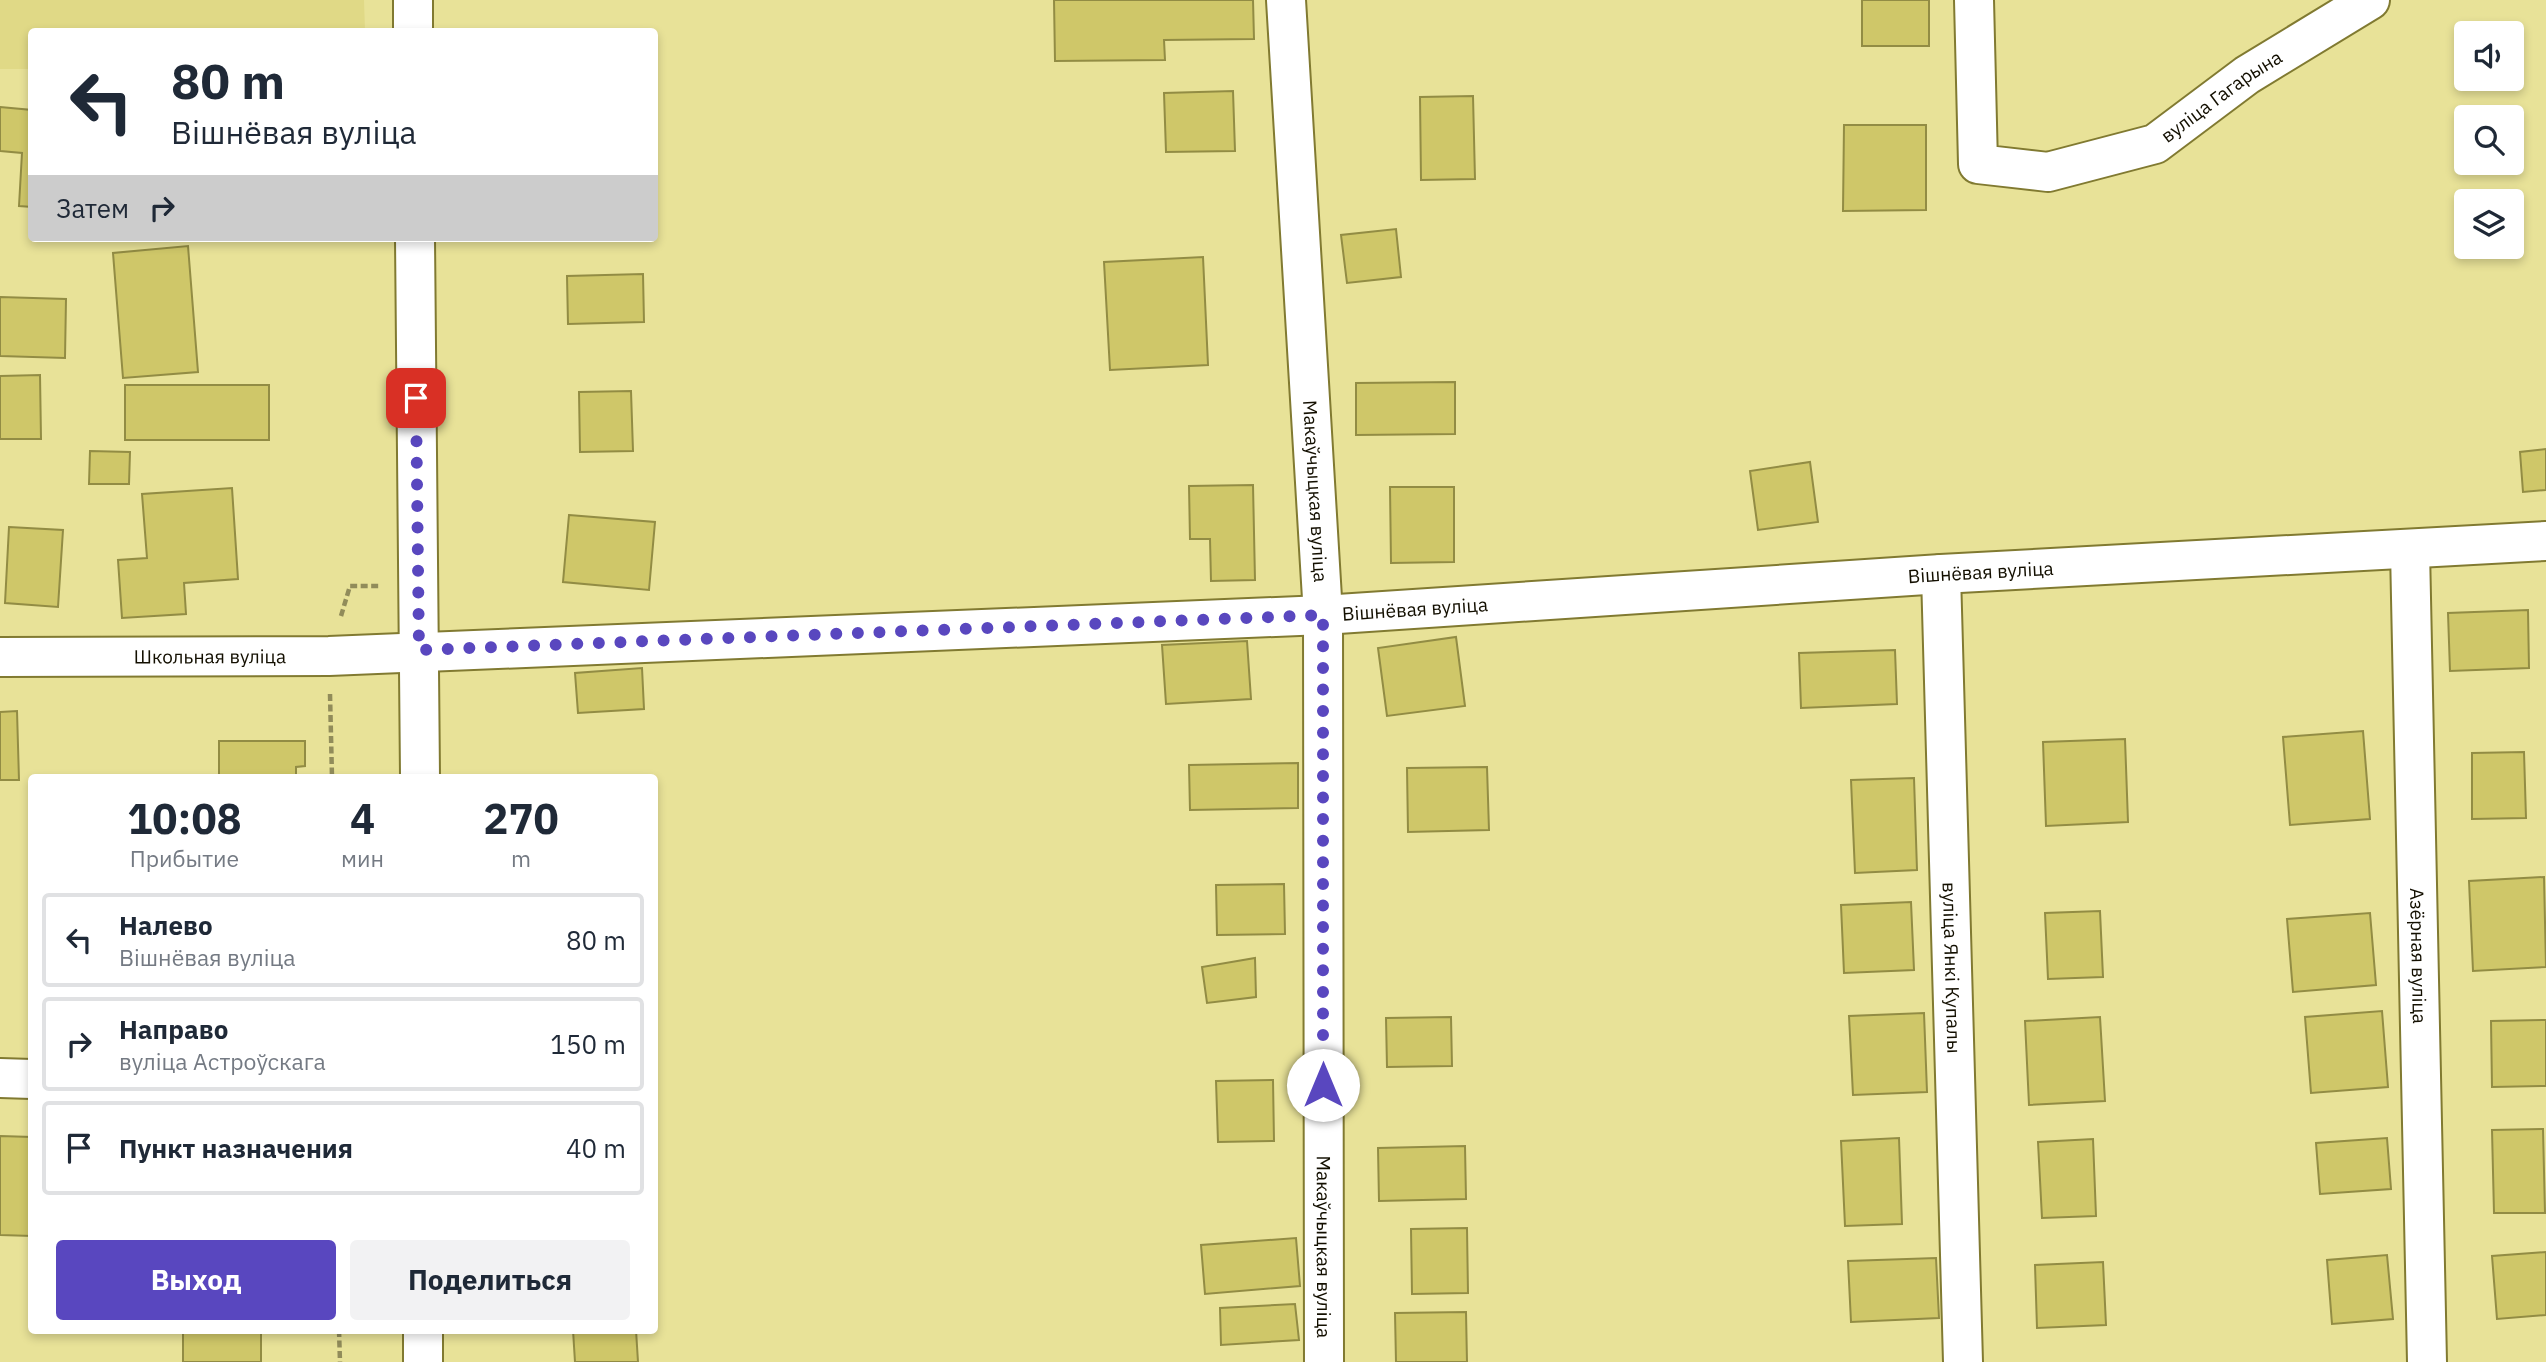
<!DOCTYPE html>
<html lang="ru">
<meta charset="utf-8">
<style>
body{margin:0;font-family:"IBM Plex Sans",sans-serif;background:#f2f2f3;color:#1f2937;height:100vh;display:flex;flex-direction:column;font-size:26px;white-space:nowrap}
*{box-sizing:border-box;margin:0}
p{font-size:23px;color:#747a83}
.icon{flex:none;width:38px;height:38px;fill:none;stroke:currentColor;stroke-width:2;stroke-linecap:round;stroke-linejoin:round}
.map{position:relative;flex:1;overflow:hidden}
.details{position:absolute;left:28px;top:774px;width:630px;height:560px;display:flex;flex-direction:column;background:#fff;border-radius:7px;box-shadow:0 4px 10px #0003}
.details>*{flex:none}
.hud{position:absolute;left:28px;top:28px;width:630px;height:214px;border-radius:7px;box-shadow:0 4px 10px #0003;background:#fff;color:#1f2937;overflow:hidden}
.controls{position:absolute;left:2454px;top:21px;display:grid;gap:14px}
.controls a{display:grid;place-items:center;width:70px;height:70px;border-radius:7px;background:#fff;box-shadow:0 4px 10px #0003;font-size:35px}
.pin{position:absolute;display:grid;place-items:center;width:60px;height:60px;color:#fff;margin:-30px;border-radius:14px;box-shadow:0 4px 10px #0006}
.me{position:absolute;width:77px;margin:-38px;rotate:0deg;stroke-linejoin:round;filter:drop-shadow(0 0 5px #0008)}
.turn{display:flex;align-items:center;gap:24px;height:147px;padding:0 28px;font-size:32px}
.turn .icon{width:91px;height:91px;stroke-width:2.5}
.turn b{display:block;font-size:49px;line-height:60px}
.then{display:flex;align-items:center;height:66px;padding:0 28px;background:#0003;gap:14px;font-size:26px}
.eta{display:flex;justify-content:space-evenly;align-items:center;height:119px;text-align:center}
.eta b{font-size:42px;font-weight:700;line-height:49px}
.button{display:flex;gap:14px;margin-top:auto;padding:14px 28px}
.button a{flex:1;height:80px;border-radius:7px;background:#5947bf;color:#fff;font-size:28px;font-weight:700;line-height:80px;text-align:center}
.button a+a{background:#f2f2f3;color:#1f2937}
ul{padding:0;list-style:none}
li{display:flex;align-items:center;gap:21px;height:94px;margin:0 14px 10px;padding:0 14px;border:4px solid #e0e1e3;border-radius:7px}
li div{flex:1}
li b{display:block;font-size:26px}
li em{font-style:normal}
.map>svg:first-child{display:block}
</style>
<div class="map">
<svg width="2546" height="1362" viewBox="0 0 2546 1362">
<rect width="100%" height="100%" fill="#e8e298"/>
<polygon fill="#e0d986" points="0,0 364,0 365,31 32,32 31,69 0,69"/>
<g fill="#cfc769" stroke="#928c44" stroke-width="2">
<polygon points="1054,0 1253,0 1254,39 1164,40 1165,60 1055,61"/>
<rect x="1862" y="0" width="67" height="46"/>
<polygon points="1233,91 1235,151 1166,152 1164,93"/>
<polygon points="1473,96 1475,179 1421,180 1420,97"/>
<polygon points="0,107 32,110 32,207 19,206 22,153 0,151"/>
<polygon points="1844,125 1926,125 1926,210 1843,211"/>
<polygon points="1396,229 1401,277 1347,283 1341,235"/>
<polygon points="188,246 198,372 123,378 113,253"/>
<polygon points="1203,257 1208,365 1110,370 1104,262"/>
<polygon points="643,274 644,322 568,324 567,276"/>
<polygon points="0,297 66,299 65,358 0,356"/>
<polygon points="40,375 41,439 0,439 0,376"/>
<polygon points="1455,382 1455,434 1356,435 1356,383"/>
<rect x="125" y="385" width="144" height="55"/>
<polygon points="631,391 633,451 580,452 579,392"/>
<polygon points="2546,449 2546,490 2523,492 2520,452"/>
<polygon points="90,451 130,452 129,484 89,484"/>
<polygon points="1810,462 1818,522 1758,530 1750,471"/>
<polygon points="1253,485 1255,580 1211,581 1210,539 1190,539 1189,486"/>
<polygon points="1390,487 1454,487 1454,562 1391,563"/>
<polygon points="232,488 238,579 184,583 186,614 122,618 118,560 147,558 142,494"/>
<polygon points="569,515 655,522 649,590 563,582"/>
<polygon points="9,527 63,530 58,607 5,603"/>
<polygon points="2528,610 2529,668 2450,671 2448,613"/>
<polygon points="1456,637 1465,706 1387,716 1378,648"/>
<polygon points="1247,641 1251,699 1166,704 1162,645"/>
<polygon points="1895,650 1897,704 1801,708 1799,653"/>
<polygon points="642,668 644,709 578,713 575,673"/>
<polygon points="17,711 19,780 0,780 0,712"/>
<polygon points="2363,731 2370,819 2290,825 2283,737"/>
<polygon points="2125,739 2128,822 2046,826 2043,742"/>
<polygon points="219,741 305,741 305,766 296,767 296,777 219,777"/>
<polygon points="2524,752 2526,818 2472,819 2472,753"/>
<polygon points="1298,763 1298,808 1190,810 1189,765"/>
<polygon points="1487,767 1489,830 1408,832 1407,768"/>
<polygon points="1914,778 1917,870 1855,873 1851,780"/>
<polygon points="2544,877 2546,967 2473,971 2469,881"/>
<polygon points="1284,884 1285,934 1217,935 1216,885"/>
<polygon points="1911,902 1914,970 1844,973 1841,905"/>
<polygon points="2100,911 2103,977 2048,979 2045,913"/>
<polygon points="2370,913 2376,985 2293,992 2287,919"/>
<polygon points="1255,958 1256,997 1207,1003 1202,967"/>
<polygon points="2382,1011 2388,1087 2311,1093 2305,1017"/>
<polygon points="1924,1013 1927,1092 1853,1095 1849,1016"/>
<polygon points="1451,1017 1452,1066 1387,1067 1386,1018"/>
<polygon points="2100,1017 2105,1101 2029,1105 2025,1021"/>
<polygon points="2546,1020 2546,1086 2492,1087 2491,1021"/>
<polygon points="1273,1080 1274,1141 1218,1142 1216,1081"/>
<polygon points="2543,1129 2545,1213 2494,1213 2492,1130"/>
<polygon points="0,1136 32,1137 32,1236 0,1235"/>
<polygon points="1899,1138 1902,1224 1845,1226 1841,1141"/>
<polygon points="2387,1138 2391,1189 2320,1194 2316,1143"/>
<polygon points="2093,1139 2096,1216 2042,1218 2038,1142"/>
<polygon points="1465,1146 1466,1199 1379,1201 1378,1148"/>
<polygon points="1467,1228 1468,1293 1412,1294 1411,1229"/>
<polygon points="1296,1238 1300,1286 1205,1294 1201,1245"/>
<polygon points="2546,1252 2546,1315 2497,1319 2492,1256"/>
<polygon points="2387,1255 2393,1319 2332,1324 2327,1260"/>
<polygon points="1936,1258 1939,1318 1851,1322 1848,1261"/>
<polygon points="2103,1262 2106,1325 2037,1328 2035,1265"/>
<polygon points="1295,1304 1299,1340 1221,1345 1220,1308"/>
<polygon points="1466,1312 1467,1362 1396,1362 1395,1313"/>
<rect x="183" y="1330" width="78" height="32"/>
<polygon points="573,1330 636,1330 638,1362 575,1362"/>
</g>
<g fill="none" stroke-linecap="round" stroke-linejoin="round">
<g stroke="#817a31" stroke-width="42">
<g id="minor">
<path id="s1" d="M1286 0 1323 615 1324 1362"/>
<path id="s2" d="M1974 0 1978 164 2048 172 2155 144 2247 75 2370 0"/>
<path id="s3" d="M2410 550 2427 1362"/>
<path id="s4" d="M1941 574 1963 1362"/>
<path id="s5" d="M0 657 329 656 1323 615 1941 574 2546 541"/>
<polyline points="0,1078 32,1079"/>
</g>
</g>
<g stroke="#817a31" stroke-width="42">
<g id="tertiary">
<polyline points="413,0 413,32"/>
<polyline points="415,238 420,777"/>
<polyline points="423,1330 423,1362"/>
</g>
</g>
<g stroke="#918c5a" stroke-width="4.5" stroke-dasharray="7 3.5" stroke-linecap="butt">
<polyline points="341,616 350,586 379,586"/>
<polyline points="330,694 332,777"/>
<polyline points="339,1330 340,1362"/>
</g>
<use href="#minor" stroke="#fff" stroke-width="38"/>
<use href="#tertiary" stroke="#fff" stroke-width="38"/>
</g>
<g fill="none" stroke-linecap="round" stroke-linejoin="round">
<polyline stroke="#5947bf" stroke-width="12" stroke-dasharray="0 21.6" points="416,398 419,650 1323,615 1323,1085"/>
</g>
<g text-anchor="middle" stroke-width="6" stroke-linejoin="round" paint-order="stroke">
<g font-size="19" fill="#130f00" stroke="#e8e298">
<text dy="7" stroke="none"><textPath href="#s2" startOffset="427">вуліца Гагарына</textPath></text>
<text dy="7" stroke="none"><textPath href="#s1" startOffset="492">Макаўчыцкая вуліца</textPath></text>
<text dy="7" stroke="none"><textPath href="#s5" startOffset="1983">Вішнёвая вуліца</textPath></text>
<text dy="7" stroke="none"><textPath href="#s5" startOffset="1416">Вішнёвая вуліца</textPath></text>
<text dy="7" stroke="none"><textPath href="#s5" startOffset="210">Школьная вуліца</textPath></text>
<text dy="7" stroke="none"><textPath href="#s3" startOffset="406">Азёрная вуліца</textPath></text>
<text dy="7" stroke="none"><textPath href="#s4" startOffset="394">вуліца Янкі Купалы</textPath></text>
<text dy="7" stroke="none"><textPath href="#s1" startOffset="1248">Макаўчыцкая вуліца</textPath></text>
</g>
</g>
</svg>
<div class="controls">
<a><svg class="icon" aria-label="sound" viewBox="0 0 24 24"><path d="M4 9h4l5-4v14l-5-4H4zM17 9q2 3 0 6"/></svg></a>
<a><svg class="icon" aria-label="search" viewBox="0 0 24 24"><circle cx="10" cy="10" r="6"/><path d="M15 15l6 6"/></svg></a>
<a><svg class="icon" aria-label="layers" viewBox="0 0 24 24"><path d="M12 4l9 5-9 5-9-5zM3 14l9 5 9-5"/></svg></a>
</div>
<div class="pin" style="left:416px;top:398px;background:#d93025"><svg class="icon" aria-label="arrive" viewBox="0 0 24 24"><path d="M6 21V4h12l-3 4 3 4H6"/></svg></div>
<svg class="me" style="left:1323px;top:1085px" viewBox="-20 -20 40 40"><circle r="19" fill="#fff"/><path d="M0-13L10 11 0 6-10 11z" fill="#5947bf"/></svg>
<div class="hud">
<div class="turn"><svg class="icon" aria-label="left" viewBox="0 0 24 24"><path d="M17 20v-9H6M10 6l-5 5 5 5"/></svg><div><b>80 m</b>Вішнёвая вуліца</div></div>
<div class="then">Затем<svg class="icon" aria-label="right" viewBox="0 0 24 24"><path d="M7 20v-9h11M14 6l5 5-5 5"/></svg></div>
</div>
<section class="details">
<div class="eta">
<div><b>10:08</b><p>Прибытие</p></div>
<div><b>4</b><p>мин</p></div>
<div><b>270</b><p>m</p></div>
</div>
<ul>
<li><svg class="icon" aria-label="left" viewBox="0 0 24 24"><path d="M17 20v-9H6M10 6l-5 5 5 5"/></svg><div><b>Налево</b><p>Вішнёвая вуліца</p></div><em>80 m</em></li>
<li><svg class="icon" aria-label="right" viewBox="0 0 24 24"><path d="M7 20v-9h11M14 6l5 5-5 5"/></svg><div><b>Направо</b><p>вуліца Астроўскага</p></div><em>150 m</em></li>
<li><svg class="icon" aria-label="arrive" viewBox="0 0 24 24"><path d="M6 21V4h12l-3 4 3 4H6"/></svg><div><b>Пункт назначения</b></div><em>40 m</em></li>
</ul>
<div class="button"><a>Выход</a><a>Поделиться</a></div>
</section>
</div>
